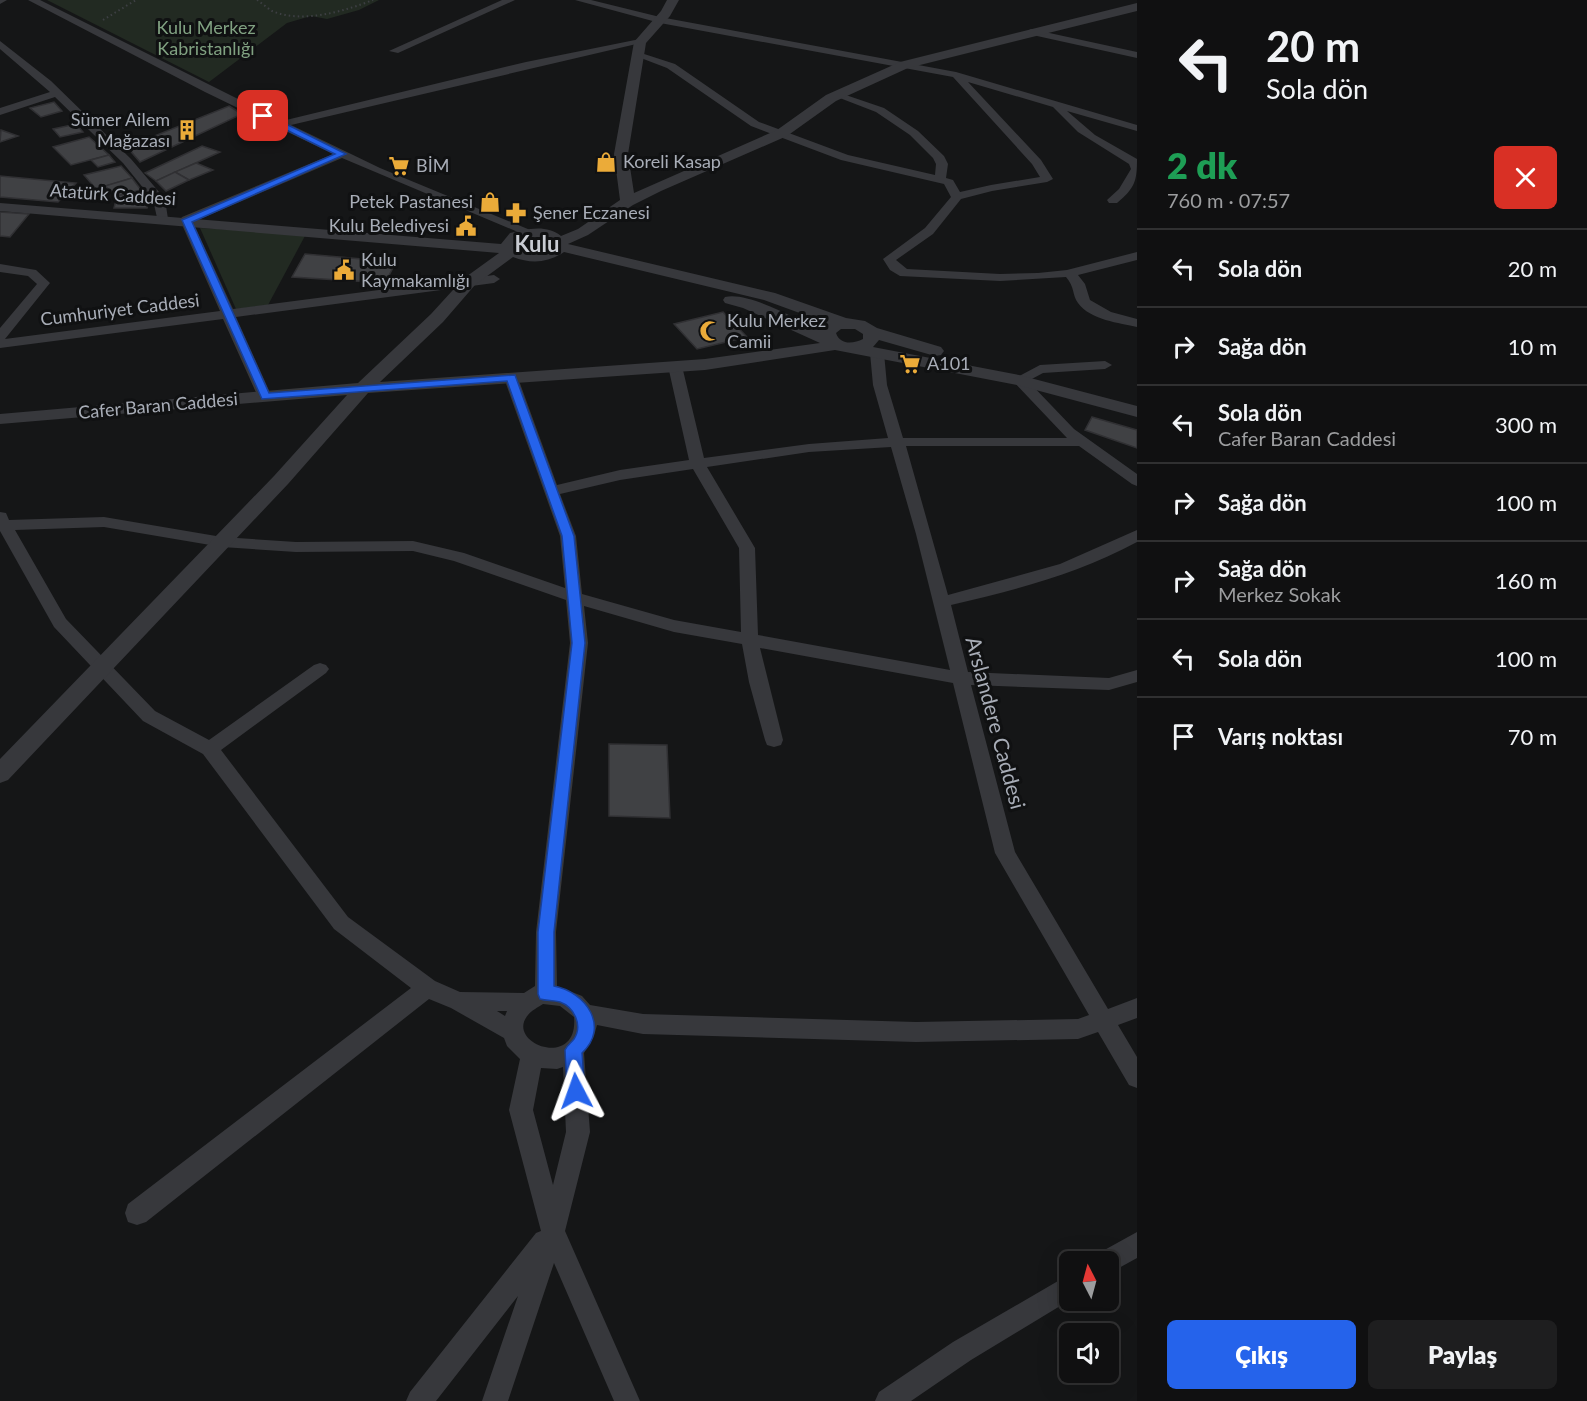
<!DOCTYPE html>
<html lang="tr">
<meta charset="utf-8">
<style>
body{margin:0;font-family:Lato,sans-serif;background:#1e1e1f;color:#f1f3f6;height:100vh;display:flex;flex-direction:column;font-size:22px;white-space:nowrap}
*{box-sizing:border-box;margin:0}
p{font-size:20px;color:#9c9d9f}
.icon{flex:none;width:33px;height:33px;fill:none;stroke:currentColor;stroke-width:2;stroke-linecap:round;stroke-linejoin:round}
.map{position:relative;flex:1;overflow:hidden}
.drawer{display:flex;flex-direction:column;background:#101011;width:450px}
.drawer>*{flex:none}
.banner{background:#101011;color:#f1f3f6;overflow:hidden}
.needle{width:39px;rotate:354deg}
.controls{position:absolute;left:1059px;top:1251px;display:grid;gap:12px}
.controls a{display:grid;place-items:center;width:60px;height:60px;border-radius:9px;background:#101011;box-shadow:0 6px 24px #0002,0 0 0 2px #303031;font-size:30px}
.pin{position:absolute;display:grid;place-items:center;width:51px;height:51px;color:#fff;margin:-26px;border-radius:12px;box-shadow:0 3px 9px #0006}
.me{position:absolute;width:66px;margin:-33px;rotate:356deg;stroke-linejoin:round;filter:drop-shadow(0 0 4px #0008)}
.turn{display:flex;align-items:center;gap:21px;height:126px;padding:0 30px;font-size:27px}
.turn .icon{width:78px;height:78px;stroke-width:2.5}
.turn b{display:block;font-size:42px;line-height:51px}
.round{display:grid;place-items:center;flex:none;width:63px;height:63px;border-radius:9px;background:#1e1e1f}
.head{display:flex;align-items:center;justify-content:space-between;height:102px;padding:0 30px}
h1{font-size:36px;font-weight:800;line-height:45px;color:#1e9e55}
.action{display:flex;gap:12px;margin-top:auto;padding:12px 30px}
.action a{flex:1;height:69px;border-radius:9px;background:#2563eb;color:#fff;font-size:24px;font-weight:800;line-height:69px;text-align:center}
.action a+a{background:#1e1e1f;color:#f1f3f6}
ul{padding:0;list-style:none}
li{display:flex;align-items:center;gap:18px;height:78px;padding:0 30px;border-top:2px solid #303031}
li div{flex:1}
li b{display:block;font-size:22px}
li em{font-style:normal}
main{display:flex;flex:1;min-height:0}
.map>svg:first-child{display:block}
</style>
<main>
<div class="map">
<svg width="1137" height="1401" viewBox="0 0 1137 1401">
<rect width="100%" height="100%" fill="#151617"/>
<g fill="#222a22">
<polygon points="47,0 379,0 359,10 327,19 311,16 287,23 209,82"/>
<polygon points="200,228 306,234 268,305 236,309"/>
</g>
<g fill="#404144" stroke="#303033" stroke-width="1.5">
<polygon points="54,102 62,111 41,117 30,108"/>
<polygon points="229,106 242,114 140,162 127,147"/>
<polygon points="76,124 83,132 60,137 53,129"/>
<polygon points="1,130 18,136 0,142"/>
<polygon points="89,137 109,155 71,165 53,147"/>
<polygon points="202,146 220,152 156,181 145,173"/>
<polygon points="109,155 115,162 98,167 91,160"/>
<polygon points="196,163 213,170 189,180 175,172"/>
<polygon points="121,166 132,178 96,189 84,175"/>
<polygon points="175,172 189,180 166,191 156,181"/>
<polygon points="0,177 0,176 76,183 58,202 0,197"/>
<polygon points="132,178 141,190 117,196 105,186"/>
<polygon points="141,190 149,200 147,208 114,208 117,196"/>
<polygon points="0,212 29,214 10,237 0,236"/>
<polygon points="305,254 396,262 385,283 292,277"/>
<polygon points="723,312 747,337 697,349 674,324"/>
<polygon points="1092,417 1137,430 1137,448 1085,430"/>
<polygon points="609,744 667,745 670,818 609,816"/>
</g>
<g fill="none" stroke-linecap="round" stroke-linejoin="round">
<g stroke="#3d3f43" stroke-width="2" stroke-dasharray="1.5 3" stroke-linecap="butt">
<path d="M257 0C262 3 267 8 272 11 302 24 345 11 373 0"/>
<polyline points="103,20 136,0"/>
</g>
<g fill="#37383c" fill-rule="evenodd">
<polygon points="0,0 7,0 0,4"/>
<polygon points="28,0 40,0 282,121 526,62 640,39 645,42 291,125 380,168 535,232 533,235 525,235 342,158 193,222 233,309 494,275 500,279 494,283 236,317 272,397 265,401 258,397 223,319 0,348 0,328 37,284 28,276 0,272 0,264 36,270 50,283 5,339 220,311 180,220 182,217 333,154 205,92"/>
<polygon points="502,0 515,0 398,53 389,51"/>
<path d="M575 0H591L660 17 956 72 1137 125V131L1067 111 1095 135 1137 159C1137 181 1135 188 1117 203H1109L1107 200 1119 189 1131 169 1129 164 1078 132 1053 107 968 82 1041 160 1053 179 1047 182 992 191 961 199 933 234 896 260 907 269 1000 274 1038 273 1067 270 1137 252V260L1078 275 1085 284 1090 300 1111 312 1137 319V327C1120 323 1090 320 1078 303 1072 295 1075 287 1066 277L1000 281 900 276 890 270 883 259 925 228 951 197 944 184 841 160 751 126 667 68 633 55 638 52 675 64 759 122 848 155 935 175 936 164 933 158 910 135 876 112 832 95 837 92 884 108 918 131 944 156 948 164 946 178 953 180 960 192 991 185 1040 177 1032 164 953 77 660 23Z"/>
<polygon points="1031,29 1137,52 1137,58 1028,34 1026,32"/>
<polygon points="0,41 51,81 131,159 165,199 168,219 166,222 158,222 153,200 123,163 55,97 0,115 0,108 50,92 0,49"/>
<path d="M877 349 884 353 887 385 903 438H1067L1012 380 1040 365 1105 361 1112 365 1105 369 1043 373 1028 381 1074 429 1137 474V486L1132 484 1079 446H906L948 595 1060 564 1137 530V542C1078 574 1015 590 951 605L968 672 1109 678 1137 670V682L1109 690 971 685 1015 852 1108 1009 1137 998V1018L1118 1025 1137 1057V1088L1129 1085 1098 1032 1078 1039 916 1042 643 1034 597 1025 594 1036 584 1053 590 1132 565 1231 640 1401H614L554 1263 508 1401H482L518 1296 436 1401H406L410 1392 536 1233 541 1231 509 1110 520 1059 507 1046 504 1038 451 1008 429 999 146 1222 137 1225 128 1222 125 1213 128 1204 411 988 334 929 203 754 143 721 54 627 0 531V512L6 513 9 520 104 517 222 537 296 542 413 541 464 553 565 588 560 536 504 378 506 375H516L518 378 557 485 620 470 689 460 668 366 675 362 682 366 704 458 809 444 888 438 873 385 870 353ZM891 447 916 534 950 670 758 635 755 548 707 467 809 452ZM693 469 739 548 741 632 674 620 582 594 576 536 560 494 620 480ZM104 527 222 547 296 552 413 551 454 561 566 600 570 643 536 932 535 986 524 993 460 992 435 981 348 917 221 750 326 673 329 669 326 665 320 663 314 665 209 740 155 711 66 619 15 530ZM584 606 674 632 742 644 749 682 765 740 767 745 774 747 781 745 783 740 760 648 953 683 995 853 1089 1015 1078 1019 916 1022 643 1014 590 1005 582 996 557 986 556 932 588 643ZM543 1004 560 1006 574 1017C579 1071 504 1043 528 1015 531 1011 538 1007 543 1004ZM497 1011H507L505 1016ZM563 1067 566 1132 553 1185 533 1110 541 1068 557 1069Z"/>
<polygon points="1137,1232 1137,1258 1108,1274 1108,1262 1096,1262 1099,1253"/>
<polygon points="1070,1274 1070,1300 971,1360 911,1401 875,1401 879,1392 953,1342"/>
</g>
<path fill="#37383c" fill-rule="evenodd" d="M667 0H679L670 16 646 43 628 154 634 193 777 130 826 95 900 62 1137 3V11L908 68 836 101 787 136 661 191 633 205 588 235 568 244 775 293 846 318 865 321 877 328 941 347 944 351 941 355 935 356 879 340 873 347 1019 375 1137 406V417L1017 385 835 350 705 370 368 393 288 484 8 780 0 783V759L274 476 347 395 0 424V414L358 383 431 314 463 279 499 253 0 211V203L501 244 510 233C526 229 547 224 561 236L578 229 620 200 614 154 634 42 661 11ZM537 237 546 238 551 243V247C539 254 528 254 517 246L520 240ZM564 252 764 300 827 323 820 330C798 320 748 291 725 297L723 300 725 303 743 308 820 343 705 359 380 382 443 322 475 285 513 257C531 264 548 263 564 252ZM841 329H855L863 334V339C853 344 840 345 836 333Z"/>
</g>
<path fill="#2563eb" stroke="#184099" stroke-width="1.5" d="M260 114H266L346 154 192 222 269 393 515 375 574 536 585 643 554 932V986C586 992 610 1027 582 1053L585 1091 582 1097 576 1099 570 1097 567 1091 565 1050C567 1045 571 1043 574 1039 583 1025 574 1007 560 1002 553 1000 547 1001 540 999L538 994V932L572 643 562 536 507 381 262 399 182 220 335 154 260 117Z"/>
<defs>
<g id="building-bare" transform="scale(1.62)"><path d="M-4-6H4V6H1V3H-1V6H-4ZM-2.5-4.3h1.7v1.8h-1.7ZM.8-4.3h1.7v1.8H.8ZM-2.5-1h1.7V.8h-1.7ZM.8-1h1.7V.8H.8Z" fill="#ebab39" stroke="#101112" stroke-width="2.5" paint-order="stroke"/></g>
<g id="shop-bare" transform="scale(1.62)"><path d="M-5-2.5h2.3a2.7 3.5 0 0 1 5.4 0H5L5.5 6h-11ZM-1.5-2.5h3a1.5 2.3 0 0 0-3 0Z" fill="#ebab39" stroke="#101112" stroke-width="2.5" paint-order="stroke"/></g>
<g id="supermarket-bare" transform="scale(1.62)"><path d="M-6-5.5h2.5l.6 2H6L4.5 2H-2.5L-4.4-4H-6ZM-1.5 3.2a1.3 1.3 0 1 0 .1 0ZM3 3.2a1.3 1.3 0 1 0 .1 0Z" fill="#ebab39" stroke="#101112" stroke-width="2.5" paint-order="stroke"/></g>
<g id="pharmacy-bare" transform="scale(1.62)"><path d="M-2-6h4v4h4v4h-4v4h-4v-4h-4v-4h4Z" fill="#ebab39" stroke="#101112" stroke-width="2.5" paint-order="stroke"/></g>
<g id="civic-bare" transform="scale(1.62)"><path d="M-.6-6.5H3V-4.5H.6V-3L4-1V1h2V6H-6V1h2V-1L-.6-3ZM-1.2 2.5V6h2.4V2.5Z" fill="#ebab39" stroke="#101112" stroke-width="2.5" paint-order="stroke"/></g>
<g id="mosque-bare" transform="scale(1.62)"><path d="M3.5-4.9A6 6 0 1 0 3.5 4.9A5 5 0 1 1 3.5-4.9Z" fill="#ebab39" stroke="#101112" stroke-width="2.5" paint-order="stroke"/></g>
</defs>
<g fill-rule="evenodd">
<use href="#building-bare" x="187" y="130"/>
<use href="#shop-bare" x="606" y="162"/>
<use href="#supermarket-bare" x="399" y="166"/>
<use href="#shop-bare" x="490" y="202"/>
<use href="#pharmacy-bare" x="516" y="213"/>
<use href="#civic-bare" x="466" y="226"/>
<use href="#civic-bare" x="344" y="270"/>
<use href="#mosque-bare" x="710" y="331"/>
<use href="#supermarket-bare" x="910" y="364"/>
</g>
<g text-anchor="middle" stroke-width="6" stroke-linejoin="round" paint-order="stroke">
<g font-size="18" fill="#80a181" stroke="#101112">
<text x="206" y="34">Kulu Merkez<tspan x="206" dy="21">Kabristanlığı</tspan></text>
</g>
<g font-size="18" fill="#a8adb7" stroke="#101112" text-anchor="start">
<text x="170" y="126" text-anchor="end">Sümer Ailem<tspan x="170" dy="21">Mağazası</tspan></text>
<text x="623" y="168">Koreli Kasap</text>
<text x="416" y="172">BİM</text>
<text x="473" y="208" text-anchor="end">Petek Pastanesi</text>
<text x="533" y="219">Şener Eczanesi</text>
<text x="449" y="232" text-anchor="end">Kulu Belediyesi</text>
<text x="361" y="266">Kulu<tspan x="361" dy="21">Kaymakamlığı</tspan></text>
<text x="727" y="327">Kulu Merkez<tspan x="727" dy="21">Camii</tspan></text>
<text x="927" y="370">A101</text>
</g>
<g font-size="18" fill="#a8adb7" stroke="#101112">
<text transform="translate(113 195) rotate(4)" y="6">Atatürk Caddesi</text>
<text transform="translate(120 310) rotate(-7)" y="6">Cumhuriyet Caddesi</text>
<text transform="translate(158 406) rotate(-5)" y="6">Cafer Baran Caddesi</text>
</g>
<g font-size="21" fill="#a8adb7" stroke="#101112">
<text transform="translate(995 723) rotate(75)" y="7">Arslandere Caddesi</text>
</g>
<g font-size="22" font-weight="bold" fill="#c9ccd3" stroke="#101112">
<text x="537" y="252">Kulu</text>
</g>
</g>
</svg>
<div class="controls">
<a><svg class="needle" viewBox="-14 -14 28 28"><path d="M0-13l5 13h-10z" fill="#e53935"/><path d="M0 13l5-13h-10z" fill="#9c9d9f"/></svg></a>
<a><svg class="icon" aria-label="sound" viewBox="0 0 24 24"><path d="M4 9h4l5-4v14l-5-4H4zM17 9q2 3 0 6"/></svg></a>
</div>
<div class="pin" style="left:263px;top:116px;background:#d93025"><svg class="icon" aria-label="arrive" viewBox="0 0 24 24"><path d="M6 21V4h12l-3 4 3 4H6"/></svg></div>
<svg class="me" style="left:576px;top:1091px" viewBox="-20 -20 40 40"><path d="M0-17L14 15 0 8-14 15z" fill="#2563eb" stroke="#fff" stroke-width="4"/></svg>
</div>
<section class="drawer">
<div class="banner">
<div class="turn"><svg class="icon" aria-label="left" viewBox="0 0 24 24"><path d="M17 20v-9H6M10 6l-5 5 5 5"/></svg><div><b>20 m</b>Sola dön</div></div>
</div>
<div class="head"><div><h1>2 dk</h1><p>760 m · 07:57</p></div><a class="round" style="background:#d93025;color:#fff"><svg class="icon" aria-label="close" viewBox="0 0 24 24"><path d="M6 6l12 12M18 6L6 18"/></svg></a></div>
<ul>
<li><svg class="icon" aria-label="left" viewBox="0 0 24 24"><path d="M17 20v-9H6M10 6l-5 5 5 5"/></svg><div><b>Sola dön</b></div><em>20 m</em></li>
<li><svg class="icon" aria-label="right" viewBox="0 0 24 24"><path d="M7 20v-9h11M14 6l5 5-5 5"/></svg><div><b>Sağa dön</b></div><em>10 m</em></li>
<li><svg class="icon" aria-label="left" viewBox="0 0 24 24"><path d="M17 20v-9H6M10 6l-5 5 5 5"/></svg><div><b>Sola dön</b><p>Cafer Baran Caddesi</p></div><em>300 m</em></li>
<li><svg class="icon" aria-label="right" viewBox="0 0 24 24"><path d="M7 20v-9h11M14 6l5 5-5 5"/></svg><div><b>Sağa dön</b></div><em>100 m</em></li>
<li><svg class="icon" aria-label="right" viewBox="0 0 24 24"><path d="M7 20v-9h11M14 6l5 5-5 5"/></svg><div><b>Sağa dön</b><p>Merkez Sokak</p></div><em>160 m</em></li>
<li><svg class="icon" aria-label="left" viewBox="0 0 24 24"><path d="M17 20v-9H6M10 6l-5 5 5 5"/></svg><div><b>Sola dön</b></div><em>100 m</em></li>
<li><svg class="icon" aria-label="arrive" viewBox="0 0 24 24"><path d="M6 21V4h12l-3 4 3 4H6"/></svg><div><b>Varış noktası</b></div><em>70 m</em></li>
</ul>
<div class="action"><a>Çıkış</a><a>Paylaş</a></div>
</section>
</main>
